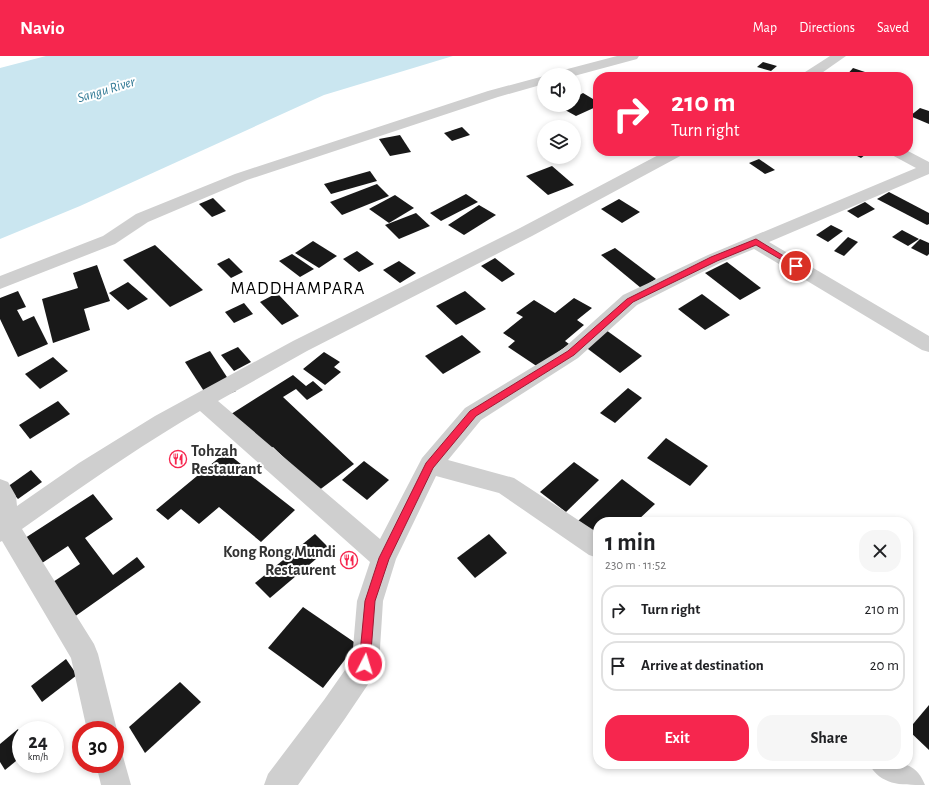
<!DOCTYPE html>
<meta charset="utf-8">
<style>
body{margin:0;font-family:"Alegreya Sans",sans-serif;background:#f6f6f6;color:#202124;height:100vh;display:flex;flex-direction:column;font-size:15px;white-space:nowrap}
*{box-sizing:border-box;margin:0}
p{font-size:13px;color:#757577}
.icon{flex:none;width:22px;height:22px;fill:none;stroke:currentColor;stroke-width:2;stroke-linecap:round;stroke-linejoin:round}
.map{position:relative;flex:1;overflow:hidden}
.sheet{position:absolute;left:593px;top:461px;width:320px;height:252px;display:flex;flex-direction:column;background:#fff;border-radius:16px;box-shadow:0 2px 6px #0003}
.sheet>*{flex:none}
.banner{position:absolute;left:593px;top:16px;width:320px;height:84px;border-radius:16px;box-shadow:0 2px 6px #0003;background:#f6264e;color:#fff;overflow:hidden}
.fabs{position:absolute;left:537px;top:12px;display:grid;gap:8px}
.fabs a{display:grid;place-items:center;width:44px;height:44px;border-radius:50%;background:#fff;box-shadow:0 2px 6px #0003;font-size:20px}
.speed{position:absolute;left:12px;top:665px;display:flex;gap:8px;font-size:20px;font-weight:700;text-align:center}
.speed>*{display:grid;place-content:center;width:52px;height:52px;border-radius:50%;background:#fff;box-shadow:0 2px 6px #0003;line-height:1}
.speed small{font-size:10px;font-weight:400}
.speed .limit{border:6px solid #d22;background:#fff;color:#111}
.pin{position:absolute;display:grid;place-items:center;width:34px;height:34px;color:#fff;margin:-17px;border:2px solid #fff;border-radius:50%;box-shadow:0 1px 4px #0007}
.me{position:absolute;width:44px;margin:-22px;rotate:5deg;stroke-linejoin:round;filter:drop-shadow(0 0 3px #0008)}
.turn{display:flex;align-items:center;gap:14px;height:84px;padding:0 12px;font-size:18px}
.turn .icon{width:52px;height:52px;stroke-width:2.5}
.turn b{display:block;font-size:28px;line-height:34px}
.round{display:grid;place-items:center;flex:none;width:42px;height:42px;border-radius:16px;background:#f6f6f6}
.summary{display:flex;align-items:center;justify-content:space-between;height:68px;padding:0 12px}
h1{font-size:24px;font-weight:700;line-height:30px}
.cta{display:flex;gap:8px;margin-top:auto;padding:8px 12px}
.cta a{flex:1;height:46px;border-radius:16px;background:#f6264e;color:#fff;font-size:16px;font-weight:700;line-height:46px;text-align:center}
.cta a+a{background:#f6f6f6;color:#202124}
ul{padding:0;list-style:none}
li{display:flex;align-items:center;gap:12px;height:50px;margin:0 8px 6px;padding:0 4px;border:2px solid #e0e0e0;border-radius:16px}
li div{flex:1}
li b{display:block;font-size:15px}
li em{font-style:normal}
header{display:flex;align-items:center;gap:24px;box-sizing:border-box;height:56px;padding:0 20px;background:#f6264e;color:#fff}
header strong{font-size:19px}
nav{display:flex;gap:22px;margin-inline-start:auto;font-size:14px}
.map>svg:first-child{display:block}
</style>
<header>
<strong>Navio</strong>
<nav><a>Map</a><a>Directions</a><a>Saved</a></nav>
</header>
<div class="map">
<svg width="929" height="729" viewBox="0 0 929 729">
<rect width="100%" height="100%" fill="#fff"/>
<polygon fill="#cae6f0" points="46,0 453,0 324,39 80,150 0,183 0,12"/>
<g fill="#191919">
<polygon points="763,6 777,10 771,15 757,11"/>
<polygon points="853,12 877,20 875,21 845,21"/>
<polygon points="583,37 598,46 598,50 576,60 556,49 574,49 574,42"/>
<polygon points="920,52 929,55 929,68 910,60"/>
<polygon points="462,71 470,79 452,85 444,77"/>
<polygon points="400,79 411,96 390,100 379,83"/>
<polygon points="847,95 870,95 861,102"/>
<polygon points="759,103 775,114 765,118 749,107"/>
<polygon points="552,110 574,129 548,139 526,120"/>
<polygon points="370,115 377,125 331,138 324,128"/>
<polygon points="377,128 389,140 342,159 330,146"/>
<polygon points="889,136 929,157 929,168 927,169 877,143"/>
<polygon points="466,138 478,146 441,165 430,157"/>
<polygon points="395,139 414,152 389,167 369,153"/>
<polygon points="213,142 226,155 212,161 199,148"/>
<polygon points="619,143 640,156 622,167 601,153"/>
<polygon points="865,146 875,153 858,162 847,155"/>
<polygon points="479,149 496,159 464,179 448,169"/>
<polygon points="416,157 430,170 399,183 385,169"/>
<polygon points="831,169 843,175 828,186 816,179"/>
<polygon points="902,174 919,183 908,190 892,181"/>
<polygon points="848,181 858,186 844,200 834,195"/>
<polygon points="920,183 929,187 929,198 927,200 911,192"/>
<polygon points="313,185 337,200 319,212 295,197"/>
<polygon points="155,189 203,234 170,251 123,204"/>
<polygon points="615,192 656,223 641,232 601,199"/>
<polygon points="357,195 374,208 359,216 343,203"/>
<polygon points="292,198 314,213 300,221 279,205"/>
<polygon points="229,202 243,216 231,222 217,208"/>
<polygon points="495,202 515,218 502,226 481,210"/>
<polygon points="399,205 416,217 400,227 383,214"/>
<polygon points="727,206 761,232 740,244 705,217"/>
<polygon points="97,209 110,245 84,253 90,274 53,287 42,243 78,232 73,217"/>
<polygon points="128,226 148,243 128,254 109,237"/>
<polygon points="18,235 26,251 17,254 23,265 34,260 48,288 18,301 0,263 0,242"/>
<polygon points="465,235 486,253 456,269 436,250"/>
<polygon points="277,237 299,260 282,269 260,246"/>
<polygon points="702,238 730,259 705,274 678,253"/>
<polygon points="574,242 592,252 577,264 584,269 565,285 569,288 538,311 508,291 515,285 503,277 523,261 516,257 534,244 555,257"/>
<polygon points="244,247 253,258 234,267 225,256"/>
<polygon points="606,274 642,300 620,317 584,290"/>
<polygon points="462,279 481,296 443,318 425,300"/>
<polygon points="238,291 251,306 234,315 221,299"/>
<polygon points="210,295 236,335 211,346 185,306"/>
<polygon points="324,296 340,306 334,311 341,316 325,329 303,313"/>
<polygon points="53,301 68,315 40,333 25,318"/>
<polygon points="293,319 306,330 313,325 323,334 307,344 296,333 283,341 354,408 318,435 273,391 265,396 228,360"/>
<polygon points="628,332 642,342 615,367 600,357"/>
<polygon points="58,345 70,358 30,383 19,369"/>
<polygon points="666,382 708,410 690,430 647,402"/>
<polygon points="226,396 252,417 250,419 295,454 261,486 219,451 199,468 181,453 168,464 156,454"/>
<polygon points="364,405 389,424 367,444 342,424"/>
<polygon points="574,406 599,424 566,456 540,436"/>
<polygon points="31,414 42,426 18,443 7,431"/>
<polygon points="622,423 655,448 636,466 598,466 598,481 578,465"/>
<polygon points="93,438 113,463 85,482 113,519 137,501 145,511 67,566 44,532 80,508 68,490 39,509 22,484"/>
<polygon points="315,478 329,492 270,542 255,527"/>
<polygon points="489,478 507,497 475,522 457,502"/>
<polygon points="303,551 357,588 323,632 268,592"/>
<polygon points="66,603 77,619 42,646 31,630"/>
<polygon points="180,626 201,646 145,697 129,671"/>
<polygon points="929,649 929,694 908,674"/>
<polygon points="18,673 21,679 21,701 5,714 0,706 0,688"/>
</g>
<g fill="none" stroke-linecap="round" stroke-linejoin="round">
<g fill="#cfcfcf" fill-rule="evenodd">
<polygon points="617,0 639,0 637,3 574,20 554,19 556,16"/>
<polygon points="830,0 846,0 816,21 800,21 802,18"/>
<polygon points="544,20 544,28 498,41 247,124 148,166 115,188 0,233 0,220 103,180 136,158 235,118 488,35"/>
<path d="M666 95H686L684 98 532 180 307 295 218 345 380 483 422 402 465 352 564 292 623 239 708 199 916 112 890 98 888 95H908L929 106V118L769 186 929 280V296L922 294 754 193 720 207 637 249 578 302 481 364 448 404 514 422 598 477V502L589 499 499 437 436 420 396 503 383 545 379 608 375 618 344 664 298 729H264L268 718 324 644 352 604 357 545 370 506 200 355C138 391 80 432 22 473L94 588 98 598 117 674 115 678V674H87L71 602 2 485 0 486V423L8 426 16 440 17 450 79 407 155 360 293 285 520 172Z"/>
<polygon points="115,695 122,697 131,729 101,729 96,708 115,708"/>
<path d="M869 708C895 708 914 701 925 729 899 729 881 729 869 708Z"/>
</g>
</g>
<polygon fill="#f6264e" stroke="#a01933" points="756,183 800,210 799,211 794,211 756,189 717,205 633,246 574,299 476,360 433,412 389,503 375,545 370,608 369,612 365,613 361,612 359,608 365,545 379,502 426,407 470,355 568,295 627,243 711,201"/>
<defs>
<g id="restaurant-ring" transform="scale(0.9)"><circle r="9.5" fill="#fff" stroke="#f6264e" stroke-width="1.5"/><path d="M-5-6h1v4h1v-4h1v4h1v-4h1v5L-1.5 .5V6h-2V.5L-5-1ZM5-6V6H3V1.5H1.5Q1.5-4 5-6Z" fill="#f6264e"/></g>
</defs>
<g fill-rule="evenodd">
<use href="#restaurant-ring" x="178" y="403"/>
<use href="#restaurant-ring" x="349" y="504"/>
</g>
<g text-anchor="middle" stroke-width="4" stroke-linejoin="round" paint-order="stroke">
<g font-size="14" font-style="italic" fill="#347b96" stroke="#fff">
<text transform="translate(106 33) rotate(-17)" y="5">Sangu River</text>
</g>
<g font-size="16" font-weight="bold" fill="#323232" stroke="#fff" text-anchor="start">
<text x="191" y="400">Tohzah<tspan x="191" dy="18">Restaurant</tspan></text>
<text x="336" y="501" text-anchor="end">Kong Rong Mundi<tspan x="336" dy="18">Restaurent</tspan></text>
</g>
<g font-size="18" letter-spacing="1" fill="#000" stroke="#fff">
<text x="298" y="238">MADDHAMPARA</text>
</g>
</g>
</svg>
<div class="fabs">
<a><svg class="icon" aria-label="sound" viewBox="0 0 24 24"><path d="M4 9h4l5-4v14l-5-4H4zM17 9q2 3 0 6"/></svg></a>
<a><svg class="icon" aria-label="layers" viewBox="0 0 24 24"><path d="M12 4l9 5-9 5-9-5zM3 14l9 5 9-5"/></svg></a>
</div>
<div class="speed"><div>24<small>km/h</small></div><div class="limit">30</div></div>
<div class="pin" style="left:796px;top:210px;background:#d93025"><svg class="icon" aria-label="arrive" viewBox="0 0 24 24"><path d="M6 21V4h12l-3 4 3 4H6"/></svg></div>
<svg class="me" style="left:365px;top:608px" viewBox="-20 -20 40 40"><circle r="17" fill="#f6264e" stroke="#fff" stroke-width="3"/><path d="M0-11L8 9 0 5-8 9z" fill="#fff"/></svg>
<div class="banner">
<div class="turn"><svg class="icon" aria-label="right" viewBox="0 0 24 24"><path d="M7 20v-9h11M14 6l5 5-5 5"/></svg><div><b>210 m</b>Turn right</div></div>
</div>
<section class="sheet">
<div class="summary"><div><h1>1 min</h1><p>230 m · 11:52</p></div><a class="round"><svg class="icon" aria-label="close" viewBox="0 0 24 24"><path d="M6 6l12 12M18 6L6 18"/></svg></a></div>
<ul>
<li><svg class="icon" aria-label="right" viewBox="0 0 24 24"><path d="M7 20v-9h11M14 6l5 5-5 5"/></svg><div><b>Turn right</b></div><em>210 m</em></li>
<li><svg class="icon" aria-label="arrive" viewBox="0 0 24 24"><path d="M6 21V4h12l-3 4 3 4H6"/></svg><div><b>Arrive at destination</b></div><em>20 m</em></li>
</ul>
<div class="cta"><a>Exit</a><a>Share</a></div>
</section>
</div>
